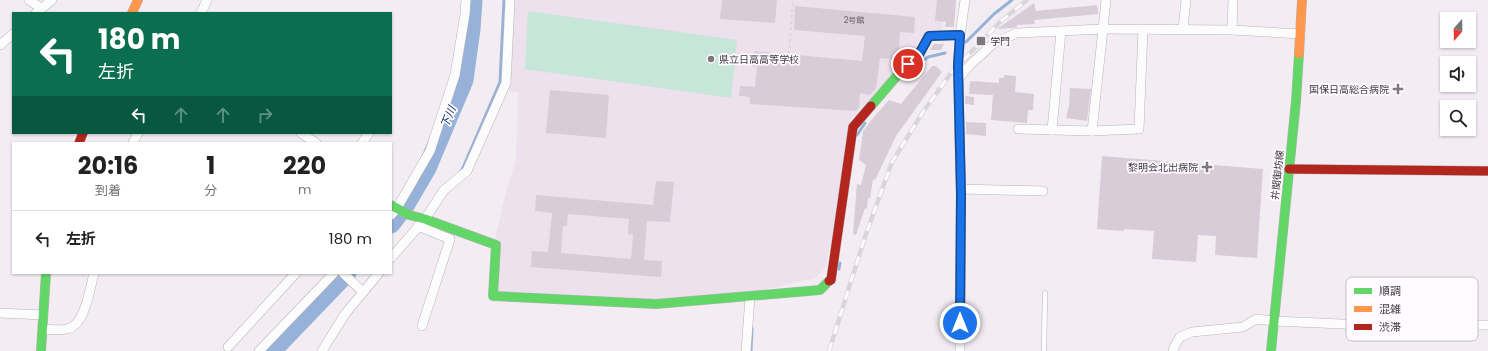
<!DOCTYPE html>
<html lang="ja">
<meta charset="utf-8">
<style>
body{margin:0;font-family:Poppins,"Noto Sans JP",sans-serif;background:#f6f6f6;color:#222;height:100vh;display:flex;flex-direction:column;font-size:15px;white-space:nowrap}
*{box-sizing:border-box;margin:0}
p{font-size:13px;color:#767676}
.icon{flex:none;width:22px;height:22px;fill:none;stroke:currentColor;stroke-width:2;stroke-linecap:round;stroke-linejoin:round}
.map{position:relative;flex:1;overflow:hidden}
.panel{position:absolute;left:12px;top:142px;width:380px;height:132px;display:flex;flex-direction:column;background:#fff;border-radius:0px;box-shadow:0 1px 3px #0004}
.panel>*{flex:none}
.guide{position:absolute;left:12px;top:12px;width:380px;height:122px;border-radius:0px;box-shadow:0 1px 3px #0004;background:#0b6e4f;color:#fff;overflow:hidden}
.needle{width:26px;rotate:200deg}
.controls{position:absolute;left:1440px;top:12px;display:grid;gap:8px}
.controls a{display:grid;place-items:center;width:36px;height:36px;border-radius:0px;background:#fff;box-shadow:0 1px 3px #0004;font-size:20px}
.pin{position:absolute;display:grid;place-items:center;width:34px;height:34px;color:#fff;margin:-17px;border:2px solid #fff;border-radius:50%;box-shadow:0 1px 4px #0007}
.me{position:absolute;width:44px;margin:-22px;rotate:0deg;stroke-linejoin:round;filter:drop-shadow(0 0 3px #0008)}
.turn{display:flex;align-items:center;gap:14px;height:84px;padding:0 20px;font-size:18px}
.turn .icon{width:52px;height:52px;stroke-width:2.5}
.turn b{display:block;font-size:28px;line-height:34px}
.lanes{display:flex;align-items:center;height:38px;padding:0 20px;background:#0003;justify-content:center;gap:20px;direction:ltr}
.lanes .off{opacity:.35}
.eta{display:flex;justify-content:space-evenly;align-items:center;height:68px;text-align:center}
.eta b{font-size:24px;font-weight:700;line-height:28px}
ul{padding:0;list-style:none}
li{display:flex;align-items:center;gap:12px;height:56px;padding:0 20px;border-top:1px solid #e0e0e0}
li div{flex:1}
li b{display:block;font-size:15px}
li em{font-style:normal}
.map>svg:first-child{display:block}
</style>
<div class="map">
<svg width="1488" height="351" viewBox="0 0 1488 351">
<rect width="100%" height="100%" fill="#f3edf3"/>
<polygon fill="#ece1ed" points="514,0 944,0 942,31 927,34 915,56 857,117 852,117 826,267 816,278 749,293 657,301 495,293 495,239 506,192 516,160 518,93 509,91"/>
<polygon fill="#c8e5d9" points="528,11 737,40 731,98 525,69"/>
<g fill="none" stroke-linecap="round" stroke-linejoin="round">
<g stroke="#97b2d8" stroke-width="3">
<polyline points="966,42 994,14 1012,0"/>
<polyline points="911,69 919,64 928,57 945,53"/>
<polyline points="857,135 865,123"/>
<polyline points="460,172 462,170 500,82 504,0"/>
<polyline points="839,269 840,263"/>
<polyline points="751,351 752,328"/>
</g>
<g stroke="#97b2d8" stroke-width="19">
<polyline points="391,224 406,204 427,168 464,80 471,29 473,0"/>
<polyline points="272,351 347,273"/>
</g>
</g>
<g fill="#d8ccd9" fill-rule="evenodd">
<polygon points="722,0 777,0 775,23 720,19"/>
<polygon points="937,0 956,0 954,27 945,27 946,22 935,21"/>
<polygon points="1034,3 1036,11 1097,5 1098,14 1034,20 1035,24 1017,25 1017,27 1013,28 997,29"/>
<polygon points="795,6 915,17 914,33 900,32 899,50 907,51 907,54 900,60 880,58 876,88 870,95 860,93 859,108 856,111 750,104 750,97 739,96 740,86 755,87 757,67 752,66 754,51 862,61 865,36 794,30"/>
<polygon points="934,44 944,44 941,50 930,50"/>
<polygon points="932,66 936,66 942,72 896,136 875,180 873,179 870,198 868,198 867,209 865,208 856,235 853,234 857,184 861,185 866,165 859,160 863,131 873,118 889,100 901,104"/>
<polygon points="1004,75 1016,76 1015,92 1034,94 1033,110 1028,110 1027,123 991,120 993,95 969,94 970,81 999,83 999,78 1004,78"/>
<polygon points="1070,88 1091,89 1087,121 1066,118 1069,106"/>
<polygon points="550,90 609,95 606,138 546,133"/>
<polygon points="965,96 974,97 974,105 965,104"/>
<polygon points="966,122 986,123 986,136 966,134"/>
<polygon points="1102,156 1263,169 1257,258 1215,255 1216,236 1198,235 1196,262 1152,259 1154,231 1124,229 1124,231 1097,229"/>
<path d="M656 181 674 182 670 222 647 221 644 260 662 261 661 277 531 267 532 251 548 252 552 213 535 211 536 195 653 205ZM568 214 629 219 628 234 633 235 631 259 561 253 563 226H567Z"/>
</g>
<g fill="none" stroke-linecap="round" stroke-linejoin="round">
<g stroke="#b8b3b8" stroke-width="5.5">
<polyline id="lane" points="1044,351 1045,293"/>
</g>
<g stroke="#b8b3b8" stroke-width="10">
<g id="street">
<polyline points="29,0 41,8"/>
<polyline points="1106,0 1103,29 1232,30 1300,34"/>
<polyline points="36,13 52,0"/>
<polyline points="201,13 207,0"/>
<polyline points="1183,29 1186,0"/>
<polyline points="1232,30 1233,0"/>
<polyline points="0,45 13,34"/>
<polyline points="958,79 970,65 994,43 1017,33 1103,29 1092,131"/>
<polyline points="1018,129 1092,131 1139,129 1143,29"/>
<polyline points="1052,130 1061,31"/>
<polyline points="301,133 316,143"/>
<polyline points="133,143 138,133"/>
<polyline points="362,143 369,133"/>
<polyline points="961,189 1043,191"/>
<polyline points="391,215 397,208 430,151 455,75 465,14 466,0"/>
<polyline points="418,226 450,239 422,326"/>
<polyline points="391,258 425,219 444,190 467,171 506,83 510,0"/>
<polyline points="343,273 363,292"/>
<polyline points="0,313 43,315"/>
<path d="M42 329C50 329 59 331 67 329 85 326 90 288 94 273"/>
<polyline points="228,347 296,273"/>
<polyline points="259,351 334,273"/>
<polyline points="322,351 345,314 379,273"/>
<polyline points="746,351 750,297"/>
<polyline points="960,351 961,194 958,65 960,35 965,0"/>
<polyline points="1173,351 1174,347 1180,337 1192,332 1243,327 1256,319 1274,321 1388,326 1488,325"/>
</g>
</g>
<g stroke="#b8b3b8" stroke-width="10">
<g id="fast">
<polyline points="871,106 908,63 917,58 929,36 960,35"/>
<polyline points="391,205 409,215 425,219 496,245 493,296 656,304 820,290 829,281"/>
<polyline points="41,351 46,273"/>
<polyline points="1271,351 1296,101 1299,54"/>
</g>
</g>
<g stroke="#b8b3b8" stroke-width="10">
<g id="slow">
<polyline points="132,13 138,0"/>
<polyline points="1299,54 1302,0"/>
</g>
</g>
<g stroke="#b8b3b8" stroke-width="10">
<g id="jam">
<polyline points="79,143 83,133"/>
<polyline points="1289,169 1488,171"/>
<polyline points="829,281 831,280 853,127 871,106"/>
</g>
</g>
<polyline stroke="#dad8da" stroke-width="2" stroke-dasharray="3 3" stroke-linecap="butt" points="789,54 793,0"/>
<use href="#lane" stroke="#fdfcfd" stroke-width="4.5"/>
<use href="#street" stroke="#fdfcfd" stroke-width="9"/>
<use href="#fast" stroke="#63d668" stroke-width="9"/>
<use href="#slow" stroke="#ff974d" stroke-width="9"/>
<use href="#jam" stroke="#b3261e" stroke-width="9"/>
<g stroke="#d8d6d8" stroke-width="4.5">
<polyline id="rail" points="829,351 865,237 892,162 923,112 951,73 1000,22 1027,0"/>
</g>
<use href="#rail" stroke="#fefaff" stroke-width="3" stroke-dasharray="9" stroke-linecap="butt"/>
</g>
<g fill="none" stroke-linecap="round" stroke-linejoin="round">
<g stroke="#114b97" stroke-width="10">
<polyline id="route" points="908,64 917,58 929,36 960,35 958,65 961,194 960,323"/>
</g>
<use href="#route" stroke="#1a73e8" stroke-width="7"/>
</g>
<g fill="#7e797e" stroke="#fefaff" stroke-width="1.5">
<rect x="976" y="36" width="10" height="10" rx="2"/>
<circle cx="711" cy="59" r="4"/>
<path d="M1396 83h4v4h4v4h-4v4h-4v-4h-4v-4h4z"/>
<path d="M1205 161h4v4h4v4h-4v4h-4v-4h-4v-4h4z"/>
</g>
<g text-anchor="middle" stroke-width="3.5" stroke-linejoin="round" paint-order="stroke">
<g font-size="8" fill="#655e66">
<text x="854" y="23">2号館</text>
</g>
<g font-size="10" fill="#3f3a3f" stroke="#fefaff" text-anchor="start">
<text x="990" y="45">学門</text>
<text x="719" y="63">県立日高高等学校</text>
<text x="1389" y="93" text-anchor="end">国保日高総合病院</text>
<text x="1198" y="171" text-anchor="end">黎明会北出病院</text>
</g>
<g font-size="10" fill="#3f3a3f" stroke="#fefaff">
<text transform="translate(1277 175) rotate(-84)" y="4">井関御坊線</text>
</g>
<g font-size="11" font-style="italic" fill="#062f60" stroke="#fefaff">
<text transform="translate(448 117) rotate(-67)" y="4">下川</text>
</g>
</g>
<rect x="1346" y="277" width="132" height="64" rx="6" fill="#fefaff" stroke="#c5c0c5" stroke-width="1"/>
<rect x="1354" y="288" width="18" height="6" fill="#63d668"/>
<rect x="1354" y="306" width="18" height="6" fill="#ff974d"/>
<rect x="1354" y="324" width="18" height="6" fill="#b3261e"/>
<g font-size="11" fill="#3f3a3f">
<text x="1379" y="295">順調</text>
<text x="1379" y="313">混雑</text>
<text x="1379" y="331">渋滞</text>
</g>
</svg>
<div class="controls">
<a><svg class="needle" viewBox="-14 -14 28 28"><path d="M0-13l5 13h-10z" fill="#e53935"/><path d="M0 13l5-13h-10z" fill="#767676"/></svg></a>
<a><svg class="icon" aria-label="sound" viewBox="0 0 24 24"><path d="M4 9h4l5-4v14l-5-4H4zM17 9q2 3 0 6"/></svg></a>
<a><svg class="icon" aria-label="search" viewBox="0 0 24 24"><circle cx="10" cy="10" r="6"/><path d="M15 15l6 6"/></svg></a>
</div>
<div class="pin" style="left:908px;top:64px;background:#d93025"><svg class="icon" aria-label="arrive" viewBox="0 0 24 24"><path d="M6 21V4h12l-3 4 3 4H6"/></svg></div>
<svg class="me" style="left:960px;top:323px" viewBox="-20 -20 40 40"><circle r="17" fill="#1a73e8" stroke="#fff" stroke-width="3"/><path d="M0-11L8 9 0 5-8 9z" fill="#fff"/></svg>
<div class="guide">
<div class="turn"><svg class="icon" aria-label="left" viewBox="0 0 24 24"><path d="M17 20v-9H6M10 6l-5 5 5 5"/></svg><div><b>180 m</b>左折</div></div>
<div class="lanes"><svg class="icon" aria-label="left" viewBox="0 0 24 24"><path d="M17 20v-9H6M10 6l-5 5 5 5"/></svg><svg class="icon off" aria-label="ahead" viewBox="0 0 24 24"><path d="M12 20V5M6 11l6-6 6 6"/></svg><svg class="icon off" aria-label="ahead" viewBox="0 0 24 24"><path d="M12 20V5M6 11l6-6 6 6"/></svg><svg class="icon off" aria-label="right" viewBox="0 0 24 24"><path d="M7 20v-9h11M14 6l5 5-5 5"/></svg></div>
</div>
<section class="panel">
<div class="eta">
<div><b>20:16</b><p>到着</p></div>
<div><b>1</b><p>分</p></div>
<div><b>220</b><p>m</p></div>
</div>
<ul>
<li><svg class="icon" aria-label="left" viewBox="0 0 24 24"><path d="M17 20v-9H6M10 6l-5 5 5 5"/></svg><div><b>左折</b></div><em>180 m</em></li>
</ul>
</section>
</div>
